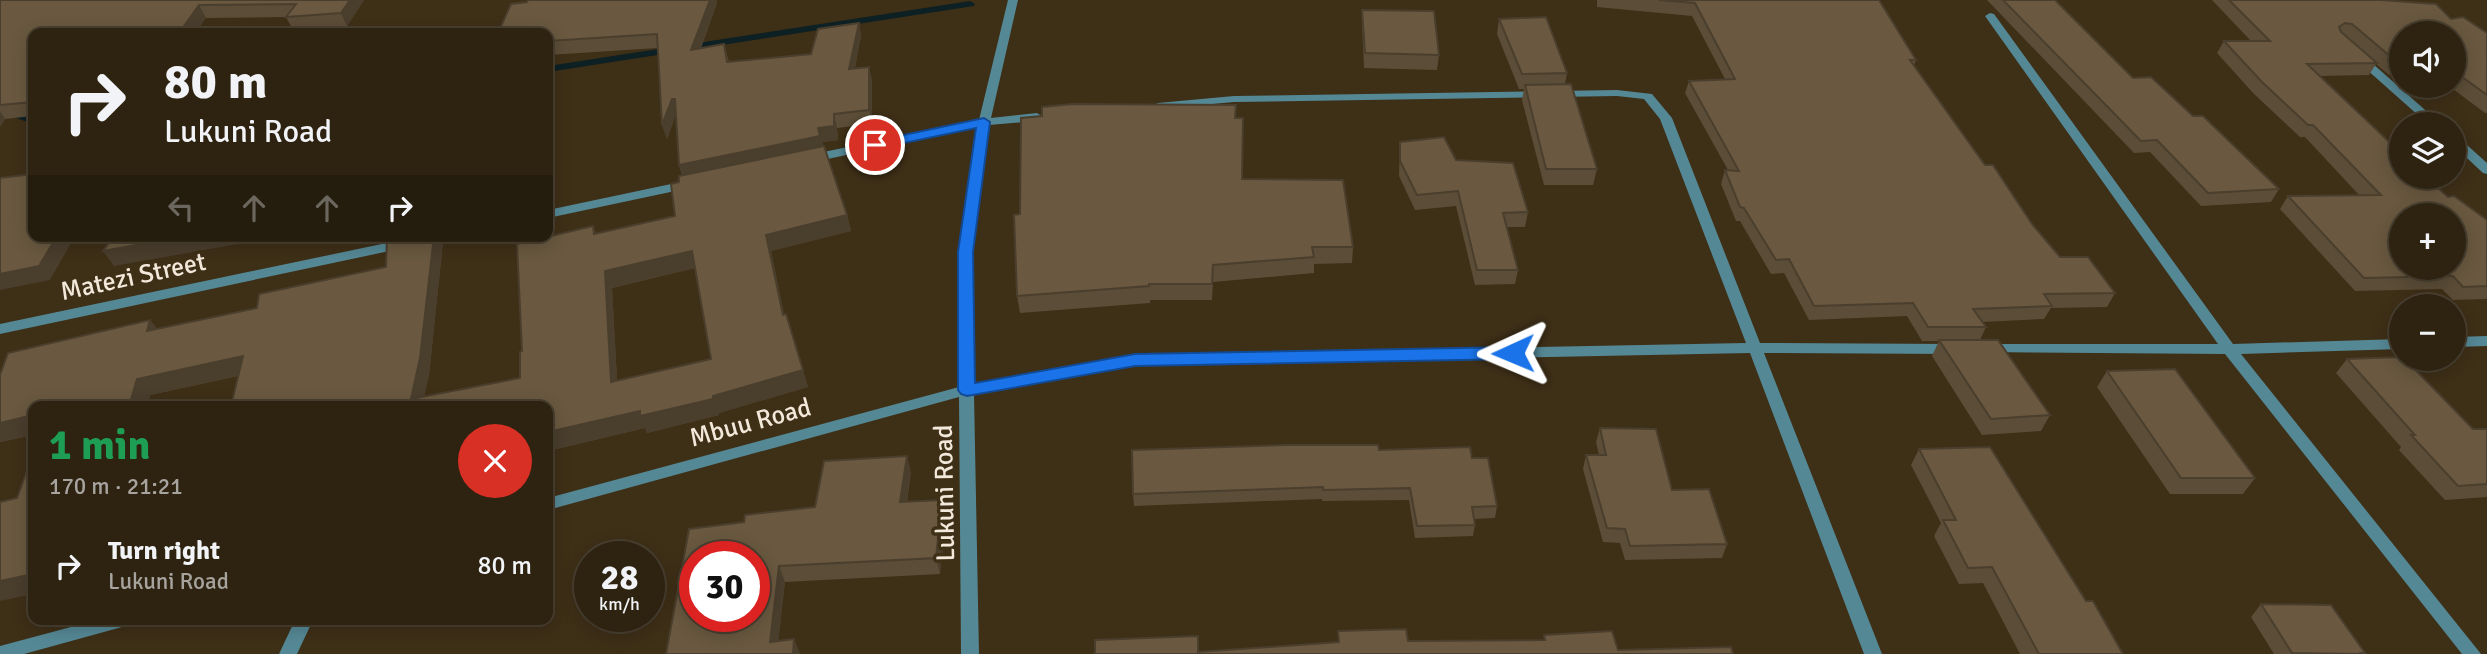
<!DOCTYPE html>
<meta charset="utf-8">
<style>
body{margin:0;font-family:Signika,sans-serif;background:#3a2f1f;color:#f1f3f6;height:100vh;display:flex;flex-direction:column;font-size:26px;white-space:nowrap}
*{box-sizing:border-box;margin:0}
p{font-size:23px;color:#a7a49f}
.icon{flex:none;width:38px;height:38px;fill:none;stroke:currentColor;stroke-width:2;stroke-linecap:round;stroke-linejoin:round}
.map{position:relative;flex:1;overflow:hidden}
.side{position:absolute;left:28px;top:401px;width:525px;height:224px;display:flex;flex-direction:column;background:#2e2311;border-radius:14px;box-shadow:0 4px 18px #0003,0 0 0 2px #494031}
.side>*{flex:none}
.banner{position:absolute;left:28px;top:28px;width:525px;height:214px;border-radius:14px;box-shadow:0 4px 18px #0003,0 0 0 2px #494031;background:#2e2311;color:#f1f3f6;overflow:hidden}
.buttons{position:absolute;left:2389px;top:21px;display:grid;gap:14px}
.buttons a{display:grid;place-items:center;width:77px;height:77px;border-radius:50%;background:#2e2311;box-shadow:0 4px 18px #0003,0 0 0 2px #494031;font-size:35px}
.speed{position:absolute;left:574px;top:541px;display:flex;gap:14px;font-size:35px;font-weight:700;text-align:center}
.speed>*{display:grid;place-content:center;width:91px;height:91px;border-radius:50%;background:#2e2311;box-shadow:0 4px 18px #0003,0 0 0 2px #494031;line-height:1}
.speed small{font-size:18px;font-weight:400}
.speed .limit{border:10px solid #d22;background:#fff;color:#111}
.pin{position:absolute;display:grid;place-items:center;width:60px;height:60px;color:#fff;margin:-30px;border:4px solid #fff;border-radius:50%;box-shadow:0 2px 7px #0007}
.me{position:absolute;width:77px;margin:-38px;rotate:269deg;stroke-linejoin:round;filter:drop-shadow(0 0 5px #0008)}
.turn{display:flex;align-items:center;gap:24px;height:147px;padding:0 21px;font-size:32px}
.turn .icon{width:91px;height:91px;stroke-width:2.5}
.turn b{display:block;font-size:49px;line-height:60px}
.lanes{display:flex;align-items:center;height:66px;padding:0 21px;background:#0003;justify-content:center;gap:35px;direction:ltr}
.lanes .off{opacity:.35}
.round{display:grid;place-items:center;flex:none;width:74px;height:74px;border-radius:37px;background:#3a2f1f}
.overview{display:flex;align-items:center;justify-content:space-between;height:119px;padding:0 21px}
h1{font-size:42px;font-weight:700;line-height:52px;color:#1e9e55}
ul{padding:0;list-style:none}
li{display:flex;align-items:center;gap:21px;height:91px;padding:0 21px}
li div{flex:1}
li b{display:block;font-size:26px}
li em{font-style:normal}
.map>svg:first-child{display:block}
</style>
<div class="map">
<svg width="2487" height="654" viewBox="0 0 2487 654">
<rect width="100%" height="100%" fill="#3e2f17"/>
<g fill="none" stroke-linecap="round" stroke-linejoin="round">
<g fill="#0d2024" fill-rule="evenodd">
<polygon points="970,1 975,4 974,6 548,72 548,66"/>
<polygon points="0,105 33,117 33,124 0,112"/>
</g>
<g fill="#558895" fill-rule="evenodd">
<polygon points="1008,0 1018,0 991,118 1037,113 1043,117 1037,121 989,125 972,252 974,384 1135,355 1746,343 1660,119 1644,99 1617,96 1234,102 1158,109 1152,106 1158,103 1234,96 1617,90 1652,94 1672,118 1760,343 1952,344 1959,349 1952,354 1764,353 1882,654 1864,654 1750,353 1135,365 974,394 979,654 961,654 959,397 548,510 548,498 959,387 958,252 977,127 809,163 803,159 809,155 979,120"/>
<polygon points="1990,13 1994,14 2233,344 2401,339 2401,349 2241,354 2481,654 2462,654 2225,354 1981,352 1979,349 1986,344 2218,344 1985,16"/>
<polygon points="2360,55 2364,56 2441,124 2428,124 2356,60 2356,56"/>
<polygon points="2454,136 2458,137 2487,163 2487,174 2483,173 2454,146"/>
<polygon points="690,180 694,181 696,184 694,187 548,218 548,210"/>
<polygon points="420,236 447,236 441,240 0,334 0,324"/>
<polygon points="2487,336 2487,346 2454,347 2454,337"/>
<polygon points="97,620 131,620 128,625 122,627 24,654 0,654 0,646"/>
<polygon points="295,620 313,620 297,654 279,654"/>
</g>
</g>
<g fill="#5b4d37" fill-rule="evenodd">
<polygon points="0,0 364,0 347,26 293,30 286,17 206,18 33,33 33,116 5,119 0,127"/>
<path d="M528 0H717V3L701 48 724 44 729 62 811 54 818 29 859 23 861 36 855 68 869 67 872 81V124L837 128 838 140 822 142 847 215 851 231 771 251 784 315 786 314 808 387 719 413V415L647 433 645 428 548 451V406H231L238 376 150 395 147 406H33V435L0 442V375L8 353 150 320 157 329 257 308 259 294 386 267 387 236H434L433 244 434 236H440L443 242 429 375 424 396 520 378V352L522 351 517 244 593 226 596 234 675 216 671 184 679 182V176L682 175 679 165 676 114 667 139 662 125 658 48 548 55V33H498L511 4 527 2ZM695 268 711 359 617 380 612 288Z"/>
<polygon points="1597,0 1879,0 1916,60 1914,65 1985,165 2032,224 2060,257 2115,293 2107,307 2051,308 2044,319 1982,322 1986,327 1980,340 2050,415 2041,431 1982,435 1932,356 1939,341 1922,341 1907,316 1809,320 1784,273 1771,274 1740,221 1736,221 1721,184 1725,170 1728,170 1685,93 1689,81 1725,79 1692,16 1597,7"/>
<polygon points="1987,0 2055,0 2133,78 2193,116 2279,189 2271,202 2201,206 2150,152 2134,153"/>
<polygon points="2212,0 2380,0 2451,19 2487,33 2487,113 2485,113 2449,86 2454,86 2454,33 2401,33 2401,75 2389,75 2376,64 2369,75 2319,76 2448,197 2487,220 2487,299 2453,300 2442,289 2355,291 2280,209 2288,196 2360,196 2305,137 2300,137 2254,94 2217,53 2224,41 2251,41"/>
<polygon points="1362,10 1439,55 1437,70 1364,68 1362,24"/>
<polygon points="1499,19 1567,73 1565,84 1597,169 1593,185 1544,185 1522,100 1524,89 1519,89 1497,34"/>
<polygon points="1236,118 1242,179 1353,247 1352,263 1314,264 1314,273 1213,282 1212,300 1150,300 1150,303 1020,313 1017,296 1020,214"/>
<polygon points="1400,142 1456,160 1528,212 1525,227 1506,227 1518,270 1515,284 1475,285 1456,206 1415,210 1399,176"/>
<polygon points="2347,359 2473,429 2487,429 2487,497 2445,500 2399,450 2401,447 2336,373"/>
<polygon points="2107,371 2255,478 2243,494 2170,494 2097,387"/>
<polygon points="1600,428 1672,490 1727,544 1722,558 1625,560 1620,543 1603,542 1583,469 1586,455 1599,455 1596,442"/>
<polygon points="1919,449 2086,601 2123,654 2020,654 1983,583 1959,584 1934,536 1941,523 1911,465"/>
<polygon points="1379,450 1472,458 1497,506 1495,518 1474,519 1475,525 1473,536 1415,538 1409,500 1322,501 1322,499 1134,506 1133,494"/>
<polygon points="911,472 907,502 946,516 940,574 785,582 778,641 794,639 800,654 666,654 815,507"/>
<polygon points="2261,604 2365,653 2364,654 2274,654 2251,617"/>
</g>
<g fill="#4a3e2d">
<polygon points="350,0 364,0 347,26 341,13"/>
<polygon points="710,0 717,0 717,3 695,63 691,50"/>
<polygon points="199,5 206,18 196,33 179,33"/>
<polygon points="859,23 861,36 852,83 849,69"/>
<polygon points="869,67 872,81 872,124 869,110"/>
<polygon points="672,99 675,99 676,113 667,139 662,125"/>
<polygon points="0,111 5,119 0,127"/>
<polygon points="834,114 837,128 838,140 822,142 824,150 684,179 679,165 818,128"/>
<polygon points="847,215 851,231 771,251 788,332 783,315 766,235"/>
<polygon points="57,236 75,236 50,280 0,290 0,274"/>
<polygon points="187,236 267,236 266,239 114,266 103,251"/>
<polygon points="434,236 440,236 443,242 429,375 422,406 411,399"/>
<polygon points="692,251 698,267 612,288 618,398 611,382 605,271"/>
<polygon points="786,314 808,387 719,413 719,415 647,433 645,428 548,451 548,432 713,396"/>
<polygon points="150,320 162,336 147,331"/>
<polygon points="243,356 255,372 150,395 147,406 129,406 137,379"/>
<polygon points="33,415 33,435 0,442 0,423"/>
<polygon points="907,456 911,472 904,518 900,502"/>
<polygon points="942,500 946,516 940,574 936,558"/>
<polygon points="779,566 785,582 777,654 770,642"/>
<polygon points="33,574 33,594 0,601 0,581"/>
<polygon points="794,639 800,654 793,654"/>
</g>
<g fill="#6a5940" stroke="#4a3e2d" stroke-width="2" fill-rule="evenodd">
<polygon points="0,0 350,0 341,13 286,17 296,4 199,5 179,33 33,33 33,102 0,105"/>
<polygon points="528,0 710,0 691,50 724,44 727,62 811,54 818,29 859,23 849,69 869,67 869,110 834,114 834,126 818,128 820,136 679,165 675,99 672,99 662,125 657,34 548,41 548,33 498,33 511,4 527,2"/>
<polygon points="1659,0 1879,0 1916,60 1910,60 1985,165 1993,165 2032,224 2060,257 2088,257 2115,293 2044,294 2052,306 1973,309 1986,327 1928,327 1913,303 1814,306 1789,259 1776,260 1744,208 1740,207 1725,170 1739,171 1689,81 1735,79 1695,3"/>
<polygon points="2003,0 2055,0 2133,78 2151,77 2193,116 2203,116 2279,189 2208,193 2157,140 2141,141"/>
<path d="M2229 0H2380L2436 4 2451 19 2463 17 2487 33V95L2454 71V33H2401V63L2397 62 2352 24 2345 23 2339 27 2341 32 2377 63 2307 64 2401 153V177H2426L2448 197 2454 196 2487 220V286L2463 287 2453 276 2364 278 2288 196 2381 195 2313 125H2308L2262 82 2224 41H2270ZM2401 215H2454V268H2401Z"/>
<polygon points="1362,10 1434,11 1439,55 1365,53"/>
<polygon points="1546,17 1567,73 1522,74 1499,19"/>
<polygon points="1571,84 1597,169 1546,169 1525,85"/>
<polygon points="1072,104 1236,105 1235,118 1243,118 1242,179 1343,180 1353,247 1312,247 1314,257 1213,265 1212,284 1149,284 1149,286 1017,296 1014,215 1020,214 1021,118 1042,116 1042,107"/>
<polygon points="1444,137 1456,160 1513,163 1528,212 1503,213 1518,270 1477,270 1458,191 1417,195 1400,161 1400,142"/>
<path d="M824 146 847 215 766 235 783 315 786 314 803 370 713 396V399L640 416V411L548 432V406H231L243 356 137 379 129 406H33V415L0 423V375L8 353 150 320 147 331 257 308 259 294 386 267 387 236H434L420 358 411 399 520 378V352L522 351 517 244 593 226 594 234 675 216 671 184 679 182V176ZM692 251 711 359 611 382 605 271Z"/>
<polygon points="33,174 33,236 57,236 39,266 0,274 0,178"/>
<polygon points="114,236 187,236 103,251"/>
<polygon points="1939,340 1998,340 2050,415 1991,419"/>
<polygon points="2401,357 2401,359 2405,359 2473,429 2487,429 2487,484 2458,486 2411,435 2415,435 2347,359"/>
<polygon points="2175,369 2255,478 2181,478 2107,371"/>
<polygon points="1600,428 1656,429 1672,490 1709,489 1727,544 1630,546 1625,529 1607,528 1586,455 1606,455"/>
<polygon points="1284,445 1378,445 1379,450 1470,447 1472,458 1488,458 1497,506 1472,507 1475,525 1417,526 1410,488 1323,490 1323,487 1133,494 1132,450"/>
<polygon points="1990,447 2086,601 2093,601 2123,654 2039,654 1992,567 1968,568 1943,520 1956,520 1919,449"/>
<polygon points="33,454 33,574 0,581 0,502 17,498"/>
<path d="M907 456 900 502 942 500 936 558 779 566 770 642 794 639 793 654H666L689 529 744 522 745 515 815 507 824 461ZM695 556H754V616H695Z"/>
<polygon points="2261,604 2331,605 2365,653 2361,653 2362,654 2292,653"/>
<polygon points="1406,629 1408,641 1545,640 1544,635 1612,631 1618,650 1731,647 1733,654 1095,654 1095,640 1198,636 1198,652 1339,642 1338,631"/>
</g>
<polygon fill="#1a73e8" stroke="#114b97" stroke-width="2" points="984,118 990,122 973,252 975,383 1135,354 1513,347 1522,353 1513,359 1135,366 967,396 961,394 958,390 958,252 976,128 875,149 868,145 875,141"/>
<g text-anchor="middle" stroke-width="7" stroke-linejoin="round" paint-order="stroke">
<g font-size="26" fill="#f3e9db" stroke="#3e2f17">
<text transform="translate(133 276) rotate(-12)" y="9">Matezi Street</text>
<text transform="translate(750 422) rotate(-15)" y="9">Mbuu Road</text>
<text transform="translate(944 493) rotate(-91)" y="9">Lukuni Road</text>
</g>
</g>
</svg>
<div class="buttons">
<a><svg class="icon" aria-label="sound" viewBox="0 0 24 24"><path d="M4 9h4l5-4v14l-5-4H4zM17 9q2 3 0 6"/></svg></a>
<a><svg class="icon" aria-label="layers" viewBox="0 0 24 24"><path d="M12 4l9 5-9 5-9-5zM3 14l9 5 9-5"/></svg></a>
<a>+</a>
<a>−</a>
</div>
<div class="speed"><div>28<small>km/h</small></div><div class="limit">30</div></div>
<div class="pin" style="left:875px;top:145px;background:#d93025"><svg class="icon" aria-label="arrive" viewBox="0 0 24 24"><path d="M6 21V4h12l-3 4 3 4H6"/></svg></div>
<svg class="me" style="left:1513px;top:353px" viewBox="-20 -20 40 40"><path d="M0-17L14 15 0 8-14 15z" fill="#1a73e8" stroke="#fff" stroke-width="4"/></svg>
<div class="banner">
<div class="turn"><svg class="icon" aria-label="right" viewBox="0 0 24 24"><path d="M7 20v-9h11M14 6l5 5-5 5"/></svg><div><b>80 m</b>Lukuni Road</div></div>
<div class="lanes"><svg class="icon off" aria-label="left" viewBox="0 0 24 24"><path d="M17 20v-9H6M10 6l-5 5 5 5"/></svg><svg class="icon off" aria-label="ahead" viewBox="0 0 24 24"><path d="M12 20V5M6 11l6-6 6 6"/></svg><svg class="icon off" aria-label="ahead" viewBox="0 0 24 24"><path d="M12 20V5M6 11l6-6 6 6"/></svg><svg class="icon" aria-label="right" viewBox="0 0 24 24"><path d="M7 20v-9h11M14 6l5 5-5 5"/></svg></div>
</div>
<section class="side">
<div class="overview"><div><h1>1 min</h1><p>170 m · 21:21</p></div><a class="round" style="background:#d93025;color:#fff"><svg class="icon" aria-label="close" viewBox="0 0 24 24"><path d="M6 6l12 12M18 6L6 18"/></svg></a></div>
<ul>
<li><svg class="icon" aria-label="right" viewBox="0 0 24 24"><path d="M7 20v-9h11M14 6l5 5-5 5"/></svg><div><b>Turn right</b><p>Lukuni Road</p></div><em>80 m</em></li>
</ul>
</section>
</div>
